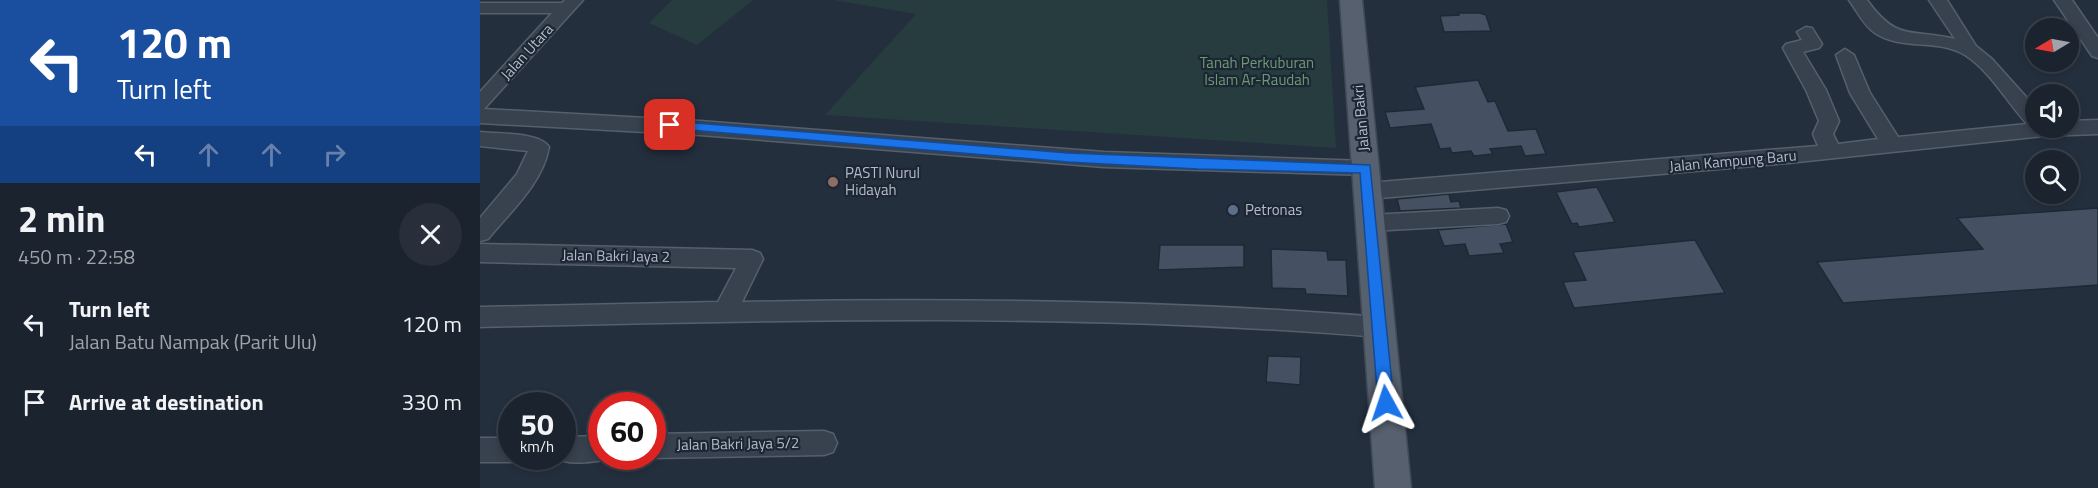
<!DOCTYPE html>
<meta charset="utf-8">
<style>
body{margin:0;font-family:"Titillium Web",sans-serif;background:#282f3a;color:#f1f3f6;height:100vh;display:flex;flex-direction:column;font-size:22px;white-space:nowrap}
*{box-sizing:border-box;margin:0}
p{font-size:20px;color:#a0a4aa}
.icon{flex:none;width:33px;height:33px;fill:none;stroke:currentColor;stroke-width:2;stroke-linecap:round;stroke-linejoin:round}
.map{position:relative;flex:1;overflow:hidden}
.sheet{display:flex;flex-direction:column;background:#1b232e;width:480px}
.sheet>*{flex:none}
.guide{background:#1a4fa0;color:#fff;overflow:hidden}
.needle{width:39px;rotate:260deg}
.controls{position:absolute;left:1545px;top:18px;display:grid;gap:12px}
.controls a{display:grid;place-items:center;width:54px;height:54px;border-radius:50%;background:#1b232e;box-shadow:0 3px 9px #0003,0 0 0 2px #39404a;font-size:30px}
.speed{position:absolute;left:18px;top:392px;display:flex;gap:12px;font-size:30px;font-weight:700;text-align:center}
.speed>*{display:grid;place-content:center;width:78px;height:78px;border-radius:50%;background:#1b232e;box-shadow:0 3px 9px #0003,0 0 0 2px #39404a;line-height:1}
.speed small{font-size:15px;font-weight:400}
.speed .limit{border:9px solid #d22;background:#fff;color:#111}
.pin{position:absolute;display:grid;place-items:center;width:51px;height:51px;color:#fff;margin:-26px;border-radius:12px;box-shadow:0 3px 9px #0006}
.me{position:absolute;width:66px;margin:-33px;rotate:355deg;stroke-linejoin:round;filter:drop-shadow(0 0 4px #0008)}
.turn{display:flex;align-items:center;gap:21px;height:126px;padding:0 18px;font-size:27px}
.turn .icon{width:78px;height:78px;stroke-width:2.5}
.turn b{display:block;font-size:42px;line-height:51px}
.lanes{display:flex;align-items:center;height:57px;padding:0 18px;background:#0003;justify-content:center;gap:30px;direction:ltr}
.lanes .off{opacity:.35}
.round{display:grid;place-items:center;flex:none;width:63px;height:63px;border-radius:32px;background:#282f3a}
.headline{display:flex;align-items:center;justify-content:space-between;height:102px;padding:0 18px}
h1{font-size:36px;font-weight:700;line-height:45px}
ul{padding:0;list-style:none}
li{display:flex;align-items:center;gap:18px;height:78px;padding:0 18px}
li div{flex:1}
li b{display:block;font-size:22px}
li em{font-style:normal}
main{display:flex;flex:1;min-height:0}
.map>svg:first-child{display:block}
</style>
<main>
<section class="sheet">
<div class="guide">
<div class="turn"><svg class="icon" aria-label="left" viewBox="0 0 24 24"><path d="M17 20v-9H6M10 6l-5 5 5 5"/></svg><div><b>120 m</b>Turn left</div></div>
<div class="lanes"><svg class="icon" aria-label="left" viewBox="0 0 24 24"><path d="M17 20v-9H6M10 6l-5 5 5 5"/></svg><svg class="icon off" aria-label="ahead" viewBox="0 0 24 24"><path d="M12 20V5M6 11l6-6 6 6"/></svg><svg class="icon off" aria-label="ahead" viewBox="0 0 24 24"><path d="M12 20V5M6 11l6-6 6 6"/></svg><svg class="icon off" aria-label="right" viewBox="0 0 24 24"><path d="M7 20v-9h11M14 6l5 5-5 5"/></svg></div>
</div>
<div class="headline"><div><h1>2 min</h1><p>450 m · 22:58</p></div><a class="round"><svg class="icon" aria-label="close" viewBox="0 0 24 24"><path d="M6 6l12 12M18 6L6 18"/></svg></a></div>
<ul>
<li><svg class="icon" aria-label="left" viewBox="0 0 24 24"><path d="M17 20v-9H6M10 6l-5 5 5 5"/></svg><div><b>Turn left</b><p>Jalan Batu Nampak (Parit Ulu)</p></div><em>120 m</em></li>
<li><svg class="icon" aria-label="arrive" viewBox="0 0 24 24"><path d="M6 21V4h12l-3 4 3 4H6"/></svg><div><b>Arrive at destination</b></div><em>330 m</em></li>
</ul>
</section>
<div class="map">
<svg width="1618" height="488" viewBox="0 0 1618 488">
<rect width="100%" height="100%" fill="#242f3e"/>
<g fill="#263c3f">
<polygon points="192,0 273,0 217,45 169,23"/>
<polygon points="354,0 847,0 856,148 345,115 436,14"/>
</g>
<g fill="#455162" stroke="#1f2835" stroke-width="1.5">
<polygon points="978,13 1000,13 1006,15 1011,31 964,32 960,16 979,15"/>
<polygon points="998,80 1008,102 1015,101 1028,131 1056,129 1066,154 1045,156 1041,146 1010,149 1013,154 994,156 991,151 972,153 970,148 960,149 951,124 910,128 905,112 944,109 935,87"/>
<polygon points="1117,187 1135,222 1099,227 1097,223 1092,224 1076,192"/>
<polygon points="969,194 971,202 979,201 981,208 920,211 917,199"/>
<polygon points="1618,208 1618,285 1363,303 1337,262 1503,249 1477,218"/>
<polygon points="1026,224 1033,242 1020,244 1024,253 989,256 985,244 964,246 958,230"/>
<polygon points="1215,240 1245,293 1094,308 1083,282 1106,280 1093,252"/>
<polygon points="680,245 764,245 764,267 678,270"/>
<polygon points="791,249 847,251 848,260 866,260 868,296 826,294 825,289 792,288"/>
<polygon points="788,356 821,357 820,385 786,382"/>
</g>
<g fill="none" stroke-linecap="round" stroke-linejoin="round">
<g stroke="#565f6c" stroke-width="3">
<g id="minor">
<polygon points="85,0 103,0 4,109 220,121 624,152 886,161 893,163 896,168 893,173 886,175 624,167 220,135 0,123 0,92 72,13 0,13 0,3 82,3"/>
<path d="M1369 0H1387C1418 43 1431 28 1475 39L1449 0H1467L1496 46 1512 59 1556 108V128H1588V121L1618 120V134L1563 136 1308 163 888 199 880 196 877 191 880 186 888 183 1338 146 1333 134 1339 121 1326 90 1303 48 1306 44 1322 40 1317 32 1326 27 1332 28 1342 44 1339 48 1323 52 1346 90 1359 121 1353 134 1358 144 1398 139 1370 93 1356 55 1365 49 1374 55 1390 93 1418 137 1547 124C1527 102 1510 71 1485 55 1458 38 1422 51 1395 33 1384 26 1377 11 1369 0Z"/>
<polygon points="1574,0 1592,0 1618,38 1618,58 1612,56"/>
<path d="M0 132C17 134 60 132 69 147 63 183 30 212 8 239L0 241V218L37 174 48 151 0 146Z"/>
<polygon points="1018,208 1026,210 1029,216 1026,222 1018,224 890,231 882,229 879,223 882,217 890,215"/>
<path d="M0 244 272 250 280 253 283 259 262 302C475 298 687 300 899 317L908 320 911 327 908 334 899 337C599 312 300 320 0 327V307L238 302 256 268 0 262Z"/>
<polygon points="344,431 353,434 357,443 353,452 344,455 172,458 166,456 172,456 172,434"/>
<path d="M122 436V456L132 457C116 463 85 466 72 456H82V437Z"/>
<polygon points="0,438 32,438 32,456 43,456 42,459 32,462 0,462"/>
</g>
</g>
<g stroke="#414a57" stroke-width="3">
<polygon id="major" points="860,0 882,0 931,488 895,488"/>
</g>
<use href="#minor" fill="#38414e" fill-rule="evenodd"/>
<use href="#major" fill="#56606e" fill-rule="evenodd"/>
</g>
<polygon fill="#1a73e8" stroke="#114b97" stroke-width="1.5" points="190,121 588,153 890,165 914,403 911,408 906,410 900,408 898,403 880,173 718,169 588,162 186,128 186,122"/>
<circle fill="#8d6e63" stroke="#1d2633" stroke-width="2" cx="353" cy="182" r="6"/>
<circle fill="#5c6f8a" stroke="#1d2633" stroke-width="2" cx="753" cy="210" r="6"/>
<g text-anchor="middle" stroke-width="4.5" stroke-linejoin="round" paint-order="stroke">
<g font-size="15" fill="#b4bcc9" stroke="#1d2633">
<text transform="translate(47 52) rotate(-48)" y="5">Jalan Utara</text>
<text transform="translate(881 118) rotate(-95)" y="5">Jalan Bakri</text>
<text transform="translate(1253 161) rotate(-5)" y="5">Jalan Kampung Baru</text>
<text transform="translate(136 256) rotate(1)" y="5">Jalan Bakri Jaya 2</text>
<text transform="translate(258 444) rotate(-1)" y="5">Jalan Bakri Jaya 5/2</text>
</g>
<g font-size="15" fill="#6b9a76" stroke="#1d2633">
<text x="777" y="68">Tanah Perkuburan<tspan x="777" dy="17">Islam Ar-Raudah</tspan></text>
</g>
<g font-size="15" fill="#b4bcc9" stroke="#1d2633" text-anchor="start">
<text x="365" y="178">PASTI Nurul<tspan x="365" dy="17">Hidayah</tspan></text>
<text x="765" y="215">Petronas</text>
</g>
</g>
</svg>
<div class="controls">
<a><svg class="needle" viewBox="-14 -14 28 28"><path d="M0-13l5 13h-10z" fill="#e53935"/><path d="M0 13l5-13h-10z" fill="#a0a4aa"/></svg></a>
<a><svg class="icon" aria-label="sound" viewBox="0 0 24 24"><path d="M4 9h4l5-4v14l-5-4H4zM17 9q2 3 0 6"/></svg></a>
<a><svg class="icon" aria-label="search" viewBox="0 0 24 24"><circle cx="10" cy="10" r="6"/><path d="M15 15l6 6"/></svg></a>
</div>
<div class="speed"><div>50<small>km/h</small></div><div class="limit">60</div></div>
<div class="pin" style="left:190px;top:125px;background:#d93025"><svg class="icon" aria-label="arrive" viewBox="0 0 24 24"><path d="M6 21V4h12l-3 4 3 4H6"/></svg></div>
<svg class="me" style="left:906px;top:403px" viewBox="-20 -20 40 40"><path d="M0-17L14 15 0 8-14 15z" fill="#1a73e8" stroke="#fff" stroke-width="4"/></svg>
</div>
</main>
